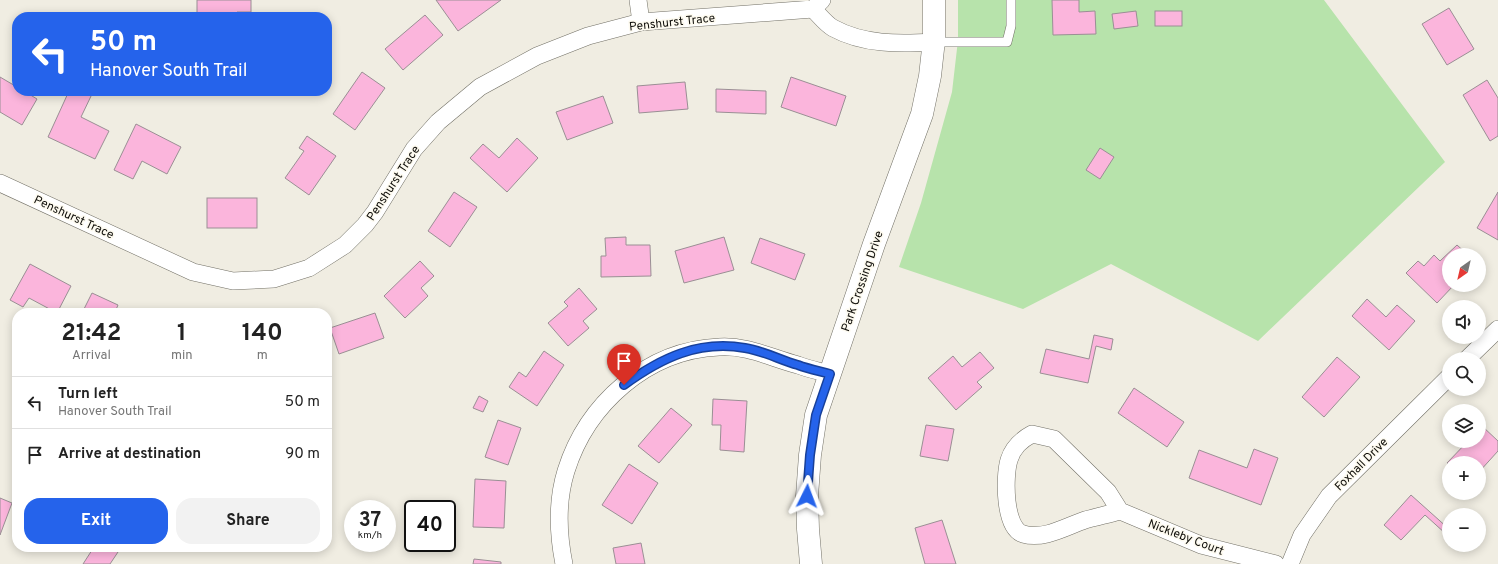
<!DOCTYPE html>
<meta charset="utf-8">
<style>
body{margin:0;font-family:Overpass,sans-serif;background:#f2f2f2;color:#222;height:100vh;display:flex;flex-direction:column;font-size:15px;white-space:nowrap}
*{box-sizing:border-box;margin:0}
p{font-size:13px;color:#767676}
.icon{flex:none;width:22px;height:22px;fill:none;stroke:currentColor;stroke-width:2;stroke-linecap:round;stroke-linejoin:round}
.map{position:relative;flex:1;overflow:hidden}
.details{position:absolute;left:12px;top:308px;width:320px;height:244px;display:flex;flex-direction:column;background:#fff;border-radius:16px;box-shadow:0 2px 10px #0003}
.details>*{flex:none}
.hud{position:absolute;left:12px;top:12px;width:320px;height:84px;border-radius:16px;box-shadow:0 2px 10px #0003;background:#2563eb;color:#fff;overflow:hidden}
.needle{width:26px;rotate:214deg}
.tools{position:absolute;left:1442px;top:248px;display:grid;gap:8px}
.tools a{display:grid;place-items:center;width:44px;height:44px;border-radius:50%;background:#fff;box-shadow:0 2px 10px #0003;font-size:20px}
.speed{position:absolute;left:344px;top:500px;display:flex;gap:8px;font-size:20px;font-weight:700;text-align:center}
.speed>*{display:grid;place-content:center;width:52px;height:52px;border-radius:50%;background:#fff;box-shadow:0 2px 10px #0003;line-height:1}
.speed small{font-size:10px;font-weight:400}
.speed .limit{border:2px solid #111;border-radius:6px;background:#fff;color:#111}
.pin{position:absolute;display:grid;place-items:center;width:34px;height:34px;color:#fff;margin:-41px -17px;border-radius:50% 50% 50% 0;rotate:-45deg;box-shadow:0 0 4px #0007}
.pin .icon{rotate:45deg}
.me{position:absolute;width:44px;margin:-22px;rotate:3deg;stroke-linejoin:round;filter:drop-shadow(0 0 3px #0008)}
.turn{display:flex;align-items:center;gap:14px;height:84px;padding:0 12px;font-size:18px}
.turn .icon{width:52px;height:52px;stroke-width:2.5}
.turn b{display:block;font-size:28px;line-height:34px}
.eta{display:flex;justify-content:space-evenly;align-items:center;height:68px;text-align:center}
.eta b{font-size:24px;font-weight:700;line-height:28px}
.cta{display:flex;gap:8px;margin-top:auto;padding:8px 12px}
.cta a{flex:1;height:46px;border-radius:16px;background:#2563eb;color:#fff;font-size:16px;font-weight:700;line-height:46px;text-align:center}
.cta a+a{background:#f2f2f2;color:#222}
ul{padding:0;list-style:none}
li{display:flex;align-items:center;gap:12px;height:52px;padding:0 12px;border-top:1px solid #e0e0e0}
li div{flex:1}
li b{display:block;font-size:15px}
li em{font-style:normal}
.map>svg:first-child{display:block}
</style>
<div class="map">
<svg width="1498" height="564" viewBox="0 0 1498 564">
<rect width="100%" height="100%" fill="#f0ede2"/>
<polygon fill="#b7e3ab" points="958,0 1324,0 1445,162 1258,341 1111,264 1023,309 899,267 921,203 952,92 958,40"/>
<g fill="#fbb5dc" stroke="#9a8f94">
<polygon points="197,0 251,0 251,12 237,12 237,17 197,17"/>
<polygon points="436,0 501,0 458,31"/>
<polygon points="1052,0 1079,0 1079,12 1095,11 1096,34 1053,35"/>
<polygon points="1449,8 1474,49 1447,65 1422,24"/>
<polygon points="1136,11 1138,26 1114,29 1112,14"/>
<rect x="1155" y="11" width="27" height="15"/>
<polygon points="425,15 443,35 403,70 385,49"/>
<polygon points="362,72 385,88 355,130 333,114"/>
<polygon points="0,77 17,87 17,91 24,91 37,99 22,125 0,112"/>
<polygon points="791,77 846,96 836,126 781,107"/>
<polygon points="1487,80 1498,98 1498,136 1490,141 1463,95"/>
<polygon points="685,82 688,109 639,113 637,86"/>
<polygon points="716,89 766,91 766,114 716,112"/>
<polygon points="69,91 86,91 92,94 81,117 109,131 95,159 48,137"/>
<polygon points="603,96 613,123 567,140 556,112"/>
<polygon points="136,124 181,147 167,174 142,161 133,179 114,170"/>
<polygon points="307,136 336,156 309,195 285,178 304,151 299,148"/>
<polygon points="517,138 538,158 507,192 470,158 483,144 499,158"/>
<polygon points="1100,148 1114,157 1100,179 1086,170"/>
<polygon points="454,192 477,207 450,247 428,231"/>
<polygon points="1498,192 1498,240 1477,228"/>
<rect x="207" y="198" width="50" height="30"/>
<polygon points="626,237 626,245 650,245 651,276 601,277 601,256 606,256 605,238"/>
<polygon points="724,237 734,270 684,283 675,251"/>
<polygon points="760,238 805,254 795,280 751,263"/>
<polygon points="1457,245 1468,255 1449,255 1449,285 1454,285 1437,303 1406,273 1418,261 1424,266 1434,255 1440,261"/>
<polygon points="420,261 434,276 421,288 428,296 405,318 384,296"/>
<polygon points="30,264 71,286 57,313 29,298 23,307 10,300"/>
<polygon points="579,288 597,309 583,321 589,328 568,346 548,323 568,306 564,302"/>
<polygon points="92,293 118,305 115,312 116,313 82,313"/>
<polygon points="1367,299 1386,317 1397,305 1415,321 1389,350 1352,316"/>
<polygon points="375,313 384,338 339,354 330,328"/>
<polygon points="1094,335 1113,339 1111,350 1096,346 1088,383 1040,373 1046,349 1089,359"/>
<polygon points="544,351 564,365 537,406 509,387 519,372 526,377"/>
<polygon points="980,352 994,368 977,382 982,387 956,410 928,378 953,356 962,367"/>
<polygon points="1337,357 1360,377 1324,417 1302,397"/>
<polygon points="1134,388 1184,422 1167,447 1118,413"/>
<polygon points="479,396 488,401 483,412 473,408"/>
<polygon points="713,399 747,401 744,452 720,450 721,425 712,425"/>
<polygon points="671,408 692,425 659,463 638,446"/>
<polygon points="498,420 521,428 508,465 485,457"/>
<polygon points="926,425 954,429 948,461 920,456"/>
<polygon points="1482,426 1498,441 1498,451 1479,472 1479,463 1449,463 1449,464 1447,463 1468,441 1479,441 1479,429"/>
<polygon points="1254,449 1278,458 1261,505 1189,478 1199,450 1247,468"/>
<polygon points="629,464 658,483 632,524 602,505"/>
<polygon points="475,479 506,481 504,528 473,527"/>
<polygon points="1411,495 1449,529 1446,534 1425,515 1401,540 1384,525"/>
<polygon points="0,498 12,503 0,535"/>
<polygon points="942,520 956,564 925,564 915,528"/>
<polygon points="641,543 645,564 616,564 613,548"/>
<polygon points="94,547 111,547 118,552 110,564 83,564"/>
<polygon points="474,559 501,562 501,564 473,564"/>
</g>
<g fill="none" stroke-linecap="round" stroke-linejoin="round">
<g stroke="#727066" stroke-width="10">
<polyline id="lane" points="934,42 1007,42 1011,26 1011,0"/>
</g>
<g stroke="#727066" stroke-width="18">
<g id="street">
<polyline points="638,0 641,22"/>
<path d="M813 9C819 15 826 24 833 28 864 45 900 44 934 42"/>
<polyline points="0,183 193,272 233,281 274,279 309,268 345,245 365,225 375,212 414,149 438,122 480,87 537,56 588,36 641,22 813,9 822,0"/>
<polyline points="1467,359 1498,329"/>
<path d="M1120 511C1109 514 1096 517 1085 520 1065 527 1044 540 1023 534 1004 528 1004 477 1009 460 1013 447 1021 440 1032 434L1054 439 1108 492 1120 511 1201 545 1276 564"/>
<path d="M564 564C558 534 557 500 566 471 587 404 647 350 719 347 747 345 771 358 798 365 808 369 819 371 830 374"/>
<polyline points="1290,564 1302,535 1329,496 1449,377"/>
</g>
</g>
<g stroke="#727066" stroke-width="23">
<polyline id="secondary" points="811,564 808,529 807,496 810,455 816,415 874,244 922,114 930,76 934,40 934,0"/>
</g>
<use href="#lane" stroke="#fff" stroke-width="9"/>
<use href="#street" stroke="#fff" stroke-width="17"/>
<use href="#secondary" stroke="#fff" stroke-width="22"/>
</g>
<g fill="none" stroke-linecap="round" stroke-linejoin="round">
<g stroke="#184099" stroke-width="10">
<path id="route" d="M624 385C661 358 698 340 745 348 764 351 780 360 798 365 808 369 819 371 830 374L816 415 810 455 807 496"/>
</g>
<use href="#route" stroke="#2563eb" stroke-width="7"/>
</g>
<g text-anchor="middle" stroke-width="3" stroke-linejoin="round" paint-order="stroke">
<g font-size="12" fill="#0e0d09" stroke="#fdfaef">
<text transform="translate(672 22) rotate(-6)" y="4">Penshurst Trace</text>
<text transform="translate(393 183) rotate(-57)" y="4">Penshurst Trace</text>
<text transform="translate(74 217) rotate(25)" y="4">Penshurst Trace</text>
<text transform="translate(862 281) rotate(-71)" y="4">Park Crossing Drive</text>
<text transform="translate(1361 464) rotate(-45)" y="4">Foxhall Drive</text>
<text transform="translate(1186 537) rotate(21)" y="4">Nickleby Court</text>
</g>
</g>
</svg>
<div class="tools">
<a><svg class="needle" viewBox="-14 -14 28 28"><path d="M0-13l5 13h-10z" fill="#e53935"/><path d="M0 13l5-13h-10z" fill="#767676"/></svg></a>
<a><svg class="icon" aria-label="sound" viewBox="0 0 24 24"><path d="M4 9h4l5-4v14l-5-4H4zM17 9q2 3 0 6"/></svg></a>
<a><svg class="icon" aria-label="search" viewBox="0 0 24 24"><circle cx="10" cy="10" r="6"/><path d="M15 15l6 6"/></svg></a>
<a><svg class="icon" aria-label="layers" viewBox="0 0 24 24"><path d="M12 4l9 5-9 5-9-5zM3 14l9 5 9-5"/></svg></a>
<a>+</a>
<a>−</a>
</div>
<div class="speed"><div>37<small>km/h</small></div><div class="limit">40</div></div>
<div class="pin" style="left:624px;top:385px;background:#d93025"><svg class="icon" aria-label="arrive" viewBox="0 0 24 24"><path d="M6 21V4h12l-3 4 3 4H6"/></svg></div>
<svg class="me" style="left:807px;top:496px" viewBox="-20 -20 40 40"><path d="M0-17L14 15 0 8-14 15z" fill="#2563eb" stroke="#fff" stroke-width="4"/></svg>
<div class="hud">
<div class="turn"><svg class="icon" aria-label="left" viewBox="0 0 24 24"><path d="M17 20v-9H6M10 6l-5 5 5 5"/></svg><div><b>50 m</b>Hanover South Trail</div></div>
</div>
<section class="details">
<div class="eta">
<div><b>21:42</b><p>Arrival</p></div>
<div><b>1</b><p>min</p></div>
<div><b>140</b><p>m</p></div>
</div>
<ul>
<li><svg class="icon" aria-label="left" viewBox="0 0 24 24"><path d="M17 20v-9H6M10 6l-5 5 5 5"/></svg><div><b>Turn left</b><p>Hanover South Trail</p></div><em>50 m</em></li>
<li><svg class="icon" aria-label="arrive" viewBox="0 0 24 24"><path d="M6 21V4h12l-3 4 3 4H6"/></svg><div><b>Arrive at destination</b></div><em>90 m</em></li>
</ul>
<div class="cta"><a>Exit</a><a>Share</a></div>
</section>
</div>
